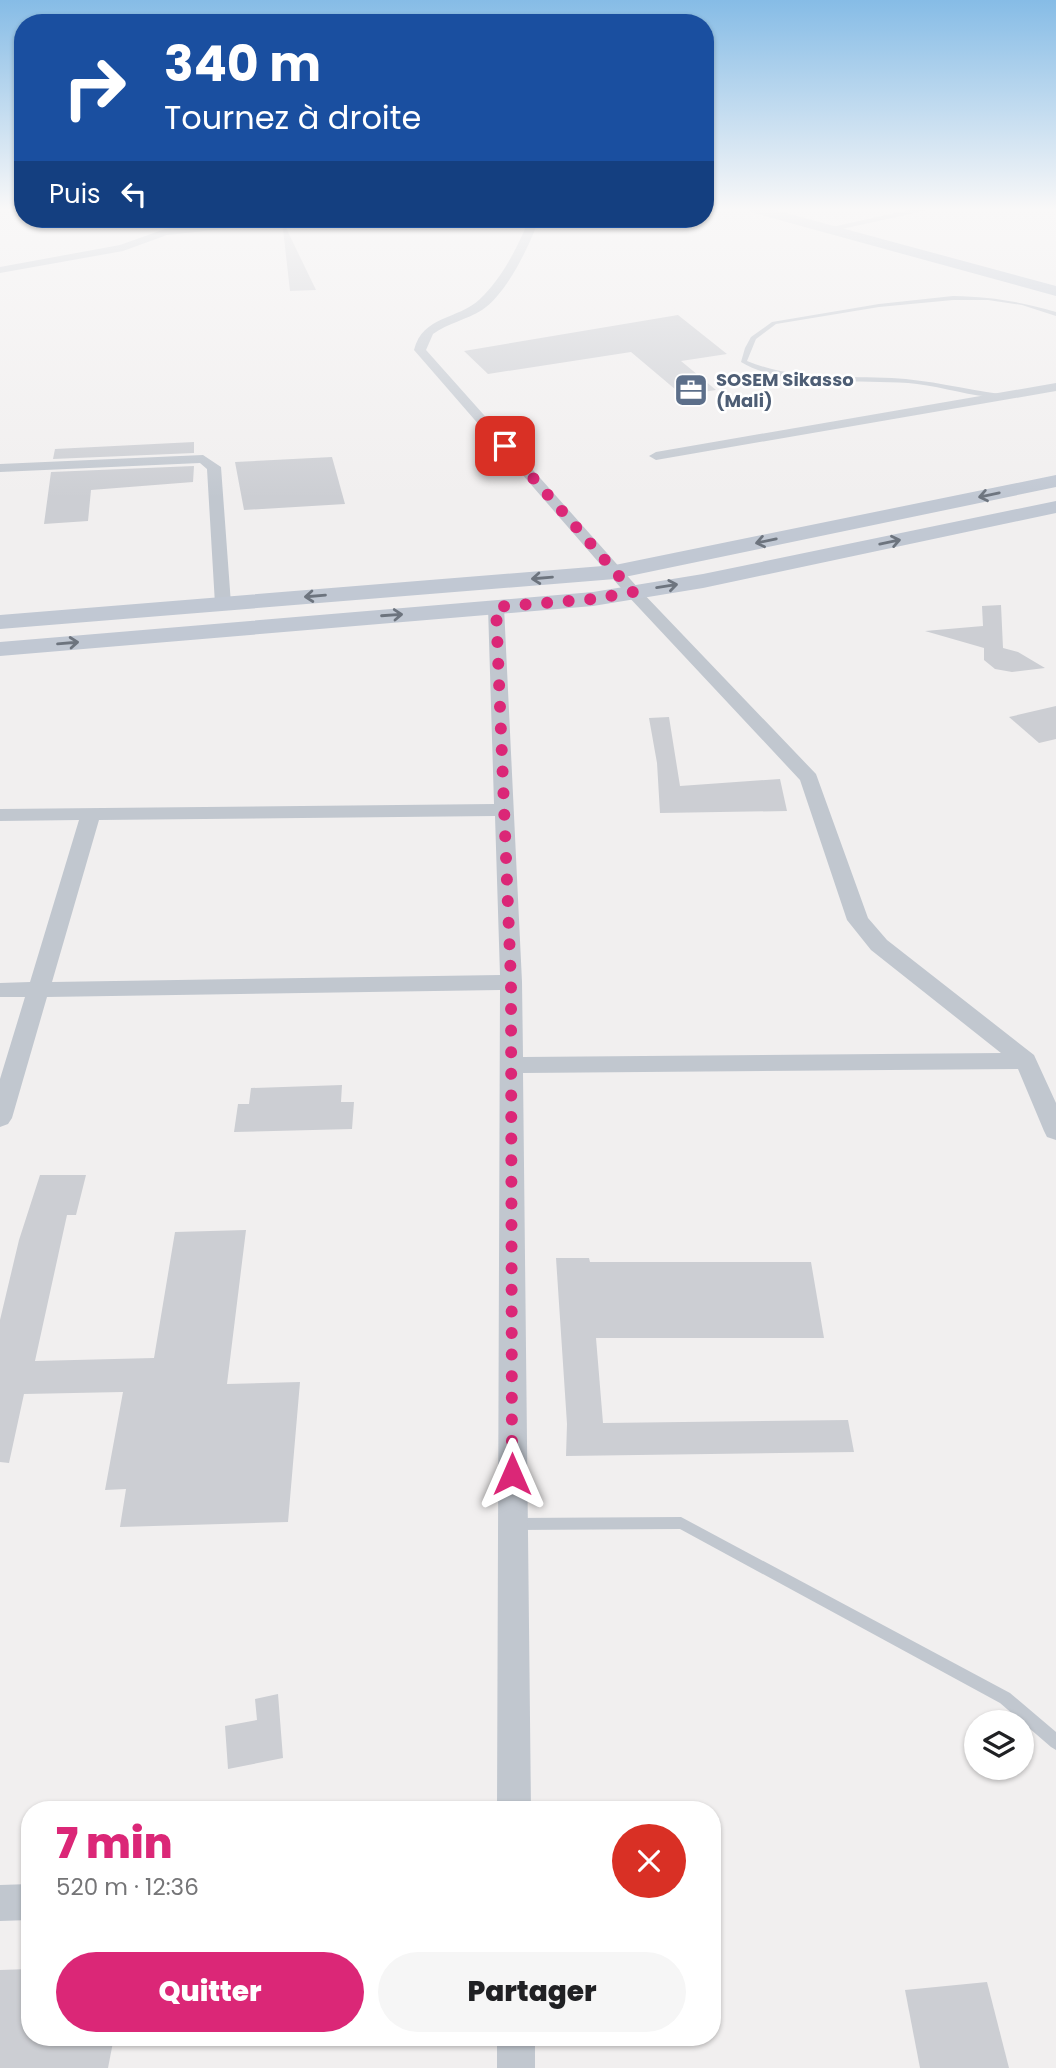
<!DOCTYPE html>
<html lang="fr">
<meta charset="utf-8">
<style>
body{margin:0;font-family:Poppins,sans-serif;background:#f6f6f6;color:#202124;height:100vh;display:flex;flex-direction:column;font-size:26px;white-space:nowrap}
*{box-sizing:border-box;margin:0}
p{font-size:23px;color:#757577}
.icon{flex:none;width:38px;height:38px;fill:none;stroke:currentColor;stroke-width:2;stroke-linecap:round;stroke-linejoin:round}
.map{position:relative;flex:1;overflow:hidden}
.side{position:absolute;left:21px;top:1801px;width:700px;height:245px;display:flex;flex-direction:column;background:#fff;border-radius:28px;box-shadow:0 2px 5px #0004}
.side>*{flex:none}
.guide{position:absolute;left:14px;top:14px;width:700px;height:214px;border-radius:28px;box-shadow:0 2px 5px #0004;background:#1a4fa0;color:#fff;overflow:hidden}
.tools{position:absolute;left:964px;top:1710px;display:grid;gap:14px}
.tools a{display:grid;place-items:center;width:70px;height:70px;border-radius:50%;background:#fff;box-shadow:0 2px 5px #0004;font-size:35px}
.pin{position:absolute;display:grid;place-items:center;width:60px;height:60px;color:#fff;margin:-30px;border-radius:14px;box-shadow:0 4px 10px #0006}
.me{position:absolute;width:77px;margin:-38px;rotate:0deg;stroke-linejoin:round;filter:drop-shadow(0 0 5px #0008)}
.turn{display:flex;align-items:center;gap:24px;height:147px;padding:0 35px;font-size:32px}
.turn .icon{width:91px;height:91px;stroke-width:2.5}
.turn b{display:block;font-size:49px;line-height:60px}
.then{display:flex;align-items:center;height:66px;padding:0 35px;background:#0003;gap:14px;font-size:26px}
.round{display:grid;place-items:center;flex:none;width:74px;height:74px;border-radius:37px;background:#f6f6f6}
.headline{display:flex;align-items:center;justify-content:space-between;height:119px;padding:0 35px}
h1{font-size:42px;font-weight:800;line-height:52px;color:#db2777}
.button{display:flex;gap:14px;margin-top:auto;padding:14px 35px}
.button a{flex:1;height:80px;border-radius:42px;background:#db2777;color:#fff;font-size:28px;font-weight:800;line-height:80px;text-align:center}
.button a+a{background:#f6f6f6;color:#202124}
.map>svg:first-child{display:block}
</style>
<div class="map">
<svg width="1056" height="2068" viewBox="0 0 1056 2068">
<rect width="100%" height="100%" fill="#f1efef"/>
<g fill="#ccced3">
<polygon points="286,228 316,290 290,291 283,229"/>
<polygon points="678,315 727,354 681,361 716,390 682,395 631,352 488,374 464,351"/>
<polygon points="194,442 194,453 53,459 55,449"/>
<polygon points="332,457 345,504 244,510 235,462"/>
<polygon points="194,466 193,482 91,490 88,521 44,524 51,472"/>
<polygon points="1001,605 1003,648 1018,652 1045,668 1012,672 995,669 984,660 984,648 925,631 983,626 982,606"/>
<polygon points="1056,706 1056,739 1039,743 1009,717"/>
<polygon points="669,717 680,786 780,779 787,811 660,813 657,763 649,718"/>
<polygon points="342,1085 341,1102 354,1102 352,1129 234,1132 238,1104 249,1104 251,1088"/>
<polygon points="40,1175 86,1175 76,1215 67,1215 35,1361 154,1358 175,1232 246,1230 227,1384 300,1382 288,1522 120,1527 126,1489 105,1490 123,1392 24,1394 9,1463 0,1462 0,1320 19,1240"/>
<polygon points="556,1258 589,1258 590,1262 811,1262 824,1338 596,1338 603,1423 848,1420 854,1452 566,1456 567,1424"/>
<polygon points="278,1694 283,1758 228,1769 225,1726 257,1720 255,1699"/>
<polygon points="30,1969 30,2037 114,2037 108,2068 0,2068 0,1970"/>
<polygon points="987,1982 1009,2068 920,2068 905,1990"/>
</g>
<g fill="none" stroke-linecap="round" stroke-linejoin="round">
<g fill="#c1c7cf" fill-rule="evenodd">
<path d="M953 296C992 297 1018 301 1056 312V316L1022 305 988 300H953L879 307 776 324 756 339 747 361C794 380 842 376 892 378 929 380 964 389 1000 394L1002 395V397C974 398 945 387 917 384 864 378 787 390 741 362L745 348 751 337 772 322 879 304Z"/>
<polygon points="681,1517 1010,1693 1056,1732 1056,1750 1051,1747 1000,1703 680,1529 515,1530 510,1528 508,1524 510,1520 515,1518"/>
</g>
<g fill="#c1c7cf" fill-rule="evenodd">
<polygon points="913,209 933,209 828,232 823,229"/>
<polygon points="262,219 295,219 290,222 167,235 123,251 0,273 0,267 120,245 165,229"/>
<path d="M529 219H539C529 247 507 293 482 310 466 320 448 323 433 334L426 350 639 589 816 774 868 918 887 940 1034 1055 1056 1103V1140L1047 1137 1044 1131 1018 1069 523 1073 531 1810H497L500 990 47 997 12 1118 8 1124 0 1127V1079L25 997H0V983L30 982 79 820 0 821V809L494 804 488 607 496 602 504 607 522 982 523 1057 1001 1053 871 950 847 920 800 780 627 595 414 350C423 315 458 320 480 299 502 278 518 247 529 219ZM495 816 500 975 52 982 99 820Z"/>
<polygon points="1056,383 1056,391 656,460 649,456 656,452"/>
<polygon points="203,455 221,467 231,604 223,609 215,604 207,469 200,463 0,472 0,464"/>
<polygon points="30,1884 30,1920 0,1921 0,1885"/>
<rect x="497" y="2037" width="38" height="31"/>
</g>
<g fill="#c1c8d3" fill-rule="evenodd">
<polygon points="748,209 771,209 1056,286 1056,296 750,212"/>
<polygon points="1056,475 1056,487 615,579 0,629 0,615 615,565"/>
<polygon points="1056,501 1056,513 703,588 593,606 0,656 0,642 593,592 703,574"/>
</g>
</g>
<defs><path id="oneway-shaft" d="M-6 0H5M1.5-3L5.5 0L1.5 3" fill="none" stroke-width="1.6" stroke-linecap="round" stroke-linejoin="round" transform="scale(1.75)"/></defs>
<g stroke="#6d747e">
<use href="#oneway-shaft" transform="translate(989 495) rotate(168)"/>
<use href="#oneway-shaft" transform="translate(766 541) rotate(168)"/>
<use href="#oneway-shaft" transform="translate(890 542) rotate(-12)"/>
<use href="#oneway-shaft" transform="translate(542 578) rotate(175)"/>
<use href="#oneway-shaft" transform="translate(667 586) rotate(-9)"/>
<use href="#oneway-shaft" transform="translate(315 596) rotate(175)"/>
<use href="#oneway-shaft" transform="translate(392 615) rotate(-4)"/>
<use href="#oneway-shaft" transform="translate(68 643) rotate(-5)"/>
</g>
<linearGradient id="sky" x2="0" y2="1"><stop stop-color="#86bce6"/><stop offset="0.42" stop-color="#f9f8f8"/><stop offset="1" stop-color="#f9f8f8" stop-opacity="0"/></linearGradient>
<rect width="1056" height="498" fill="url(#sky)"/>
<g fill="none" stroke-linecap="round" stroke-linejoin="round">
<polyline stroke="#db2777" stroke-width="12" stroke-dasharray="0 21.6" points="505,446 633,592 593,599 496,607 511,982 512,1474"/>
</g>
<defs>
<g id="office-square" transform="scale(1.75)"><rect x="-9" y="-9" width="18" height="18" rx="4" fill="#5c6f8a" stroke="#fff"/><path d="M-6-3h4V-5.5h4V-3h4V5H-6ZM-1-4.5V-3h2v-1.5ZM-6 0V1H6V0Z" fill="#fff"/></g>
</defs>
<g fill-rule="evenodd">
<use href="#office-square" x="691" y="390"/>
</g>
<g text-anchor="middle" stroke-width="5" stroke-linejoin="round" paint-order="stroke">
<g font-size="18" font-weight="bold" fill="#4e5e75" stroke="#fff" text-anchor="start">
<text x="716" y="386">SOSEM Sikasso<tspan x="716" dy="21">(Mali)</tspan></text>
</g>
</g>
</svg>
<div class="tools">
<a><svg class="icon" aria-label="layers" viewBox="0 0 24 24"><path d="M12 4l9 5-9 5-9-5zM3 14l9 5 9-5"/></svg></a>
</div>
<div class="pin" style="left:505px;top:446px;background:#d93025"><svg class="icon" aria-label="arrive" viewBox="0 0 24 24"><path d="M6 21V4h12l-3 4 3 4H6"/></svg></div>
<svg class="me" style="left:512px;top:1474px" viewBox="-20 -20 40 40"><path d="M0-17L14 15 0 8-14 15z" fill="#db2777" stroke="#fff" stroke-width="4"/></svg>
<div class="guide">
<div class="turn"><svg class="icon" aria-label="right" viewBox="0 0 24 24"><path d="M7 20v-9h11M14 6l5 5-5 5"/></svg><div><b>340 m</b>Tournez à droite</div></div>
<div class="then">Puis<svg class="icon" aria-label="left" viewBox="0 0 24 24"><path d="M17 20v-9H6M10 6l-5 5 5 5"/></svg></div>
</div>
<section class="side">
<div class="headline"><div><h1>7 min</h1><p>520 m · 12:36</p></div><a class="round" style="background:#d93025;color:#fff"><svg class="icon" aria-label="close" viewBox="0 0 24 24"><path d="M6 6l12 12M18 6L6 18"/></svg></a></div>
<div class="button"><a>Quitter</a><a>Partager</a></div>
</section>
</div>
